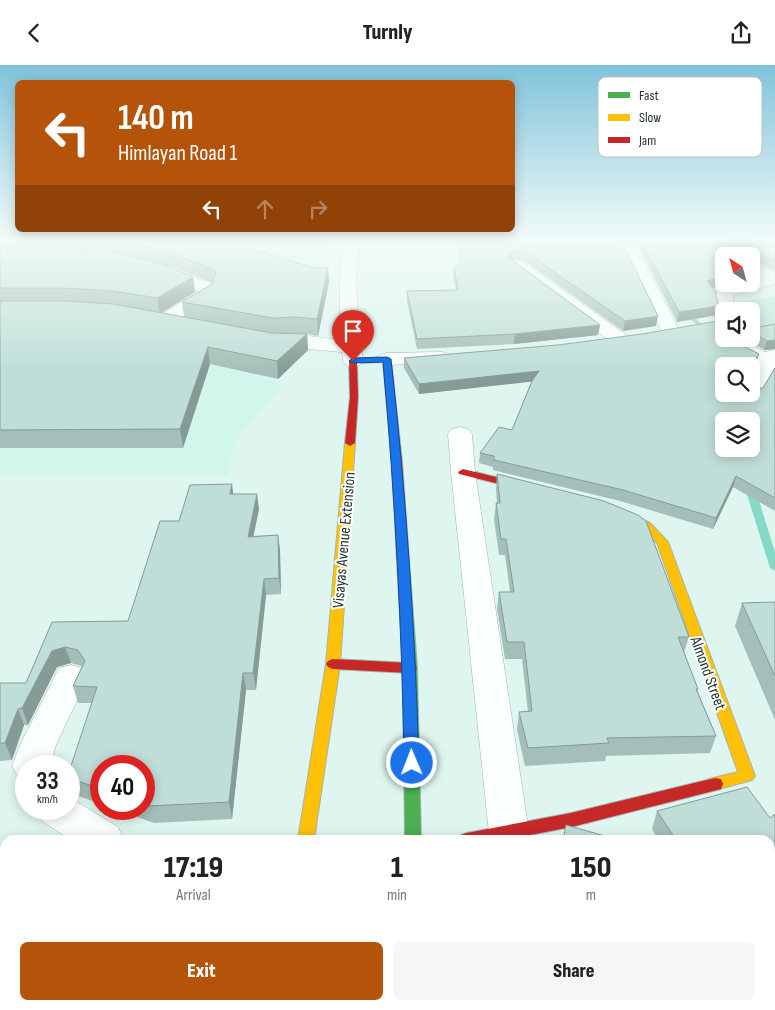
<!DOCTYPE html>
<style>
body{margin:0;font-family:"Sofia Sans Condensed",sans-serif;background:#f6f6f6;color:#222;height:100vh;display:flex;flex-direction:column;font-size:19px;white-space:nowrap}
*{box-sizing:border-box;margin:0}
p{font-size:16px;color:#767676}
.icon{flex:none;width:28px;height:28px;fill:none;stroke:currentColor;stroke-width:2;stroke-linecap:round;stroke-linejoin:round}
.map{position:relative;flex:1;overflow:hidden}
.panel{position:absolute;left:0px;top:770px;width:775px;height:175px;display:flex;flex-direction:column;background:#fff;border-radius:15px 15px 0 0;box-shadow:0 2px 12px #0003}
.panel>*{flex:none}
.hud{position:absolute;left:15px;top:15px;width:500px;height:152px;border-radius:8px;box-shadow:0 2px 12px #0003;background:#b45309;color:#fff;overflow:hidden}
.needle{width:32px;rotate:324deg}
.controls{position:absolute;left:715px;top:182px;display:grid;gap:10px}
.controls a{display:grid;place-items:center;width:45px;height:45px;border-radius:8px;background:#fff;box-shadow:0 2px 12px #0003;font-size:25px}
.speed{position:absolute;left:15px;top:690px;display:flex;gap:10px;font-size:25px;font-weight:700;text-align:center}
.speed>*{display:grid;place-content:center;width:65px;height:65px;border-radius:50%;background:#fff;box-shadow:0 2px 12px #0003;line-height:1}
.speed small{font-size:12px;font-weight:400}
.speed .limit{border:8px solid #d22;background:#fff;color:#111}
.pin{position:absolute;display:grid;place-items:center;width:42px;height:42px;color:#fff;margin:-51px -21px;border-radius:50% 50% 50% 0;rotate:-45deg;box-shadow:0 0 5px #0007}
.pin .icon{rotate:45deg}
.me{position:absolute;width:55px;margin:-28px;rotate:359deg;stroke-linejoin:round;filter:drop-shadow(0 0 4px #0008)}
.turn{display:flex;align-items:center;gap:18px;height:105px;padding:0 20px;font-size:22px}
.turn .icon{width:65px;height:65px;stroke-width:2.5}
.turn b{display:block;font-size:35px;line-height:42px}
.lanes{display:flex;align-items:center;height:48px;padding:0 20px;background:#0003;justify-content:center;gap:25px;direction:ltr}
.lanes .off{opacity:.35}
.eta{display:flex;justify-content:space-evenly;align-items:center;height:85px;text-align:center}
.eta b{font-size:30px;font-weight:800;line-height:35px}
.button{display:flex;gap:10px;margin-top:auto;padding:10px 20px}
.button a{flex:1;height:58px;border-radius:8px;background:#b45309;color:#fff;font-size:20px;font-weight:800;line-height:58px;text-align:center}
.button a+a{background:#f6f6f6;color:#222}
header{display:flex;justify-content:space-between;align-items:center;height:65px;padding:0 20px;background:#fff;font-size:22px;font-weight:800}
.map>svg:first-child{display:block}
</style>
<header><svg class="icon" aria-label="back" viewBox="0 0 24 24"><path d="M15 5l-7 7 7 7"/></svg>Turnly<svg class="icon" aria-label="share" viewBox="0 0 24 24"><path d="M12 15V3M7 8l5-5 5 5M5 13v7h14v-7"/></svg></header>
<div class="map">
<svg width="775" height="945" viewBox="0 0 775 945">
<rect width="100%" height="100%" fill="#dff6f0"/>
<g fill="#d1f7ed">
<polygon points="181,174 328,174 311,211"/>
<polygon points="0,273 191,294 285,318 235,377 227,411 0,411"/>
</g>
<polygon fill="#bde9de" points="775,231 775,261 751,264 751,246 724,246 712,243"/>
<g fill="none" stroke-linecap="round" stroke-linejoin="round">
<g fill="#87d9c7" fill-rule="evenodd">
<polygon points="683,243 710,266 710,268 706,268 681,246 680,245"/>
<polygon points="750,420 755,423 775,487 775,506 770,503 745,423"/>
</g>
<g stroke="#a3b5b0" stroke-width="1">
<g id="street">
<path d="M346 174H360C353 217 358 254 363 296L360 300 353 302 346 300 343 296 342 287 264 280 261 276 264 272C289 266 317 273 341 275 339 240 338 208 346 174Z"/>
<polygon points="629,178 634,180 637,183 679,265 677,269 670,271 663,269 661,265 621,183 624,180"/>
<polygon points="517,195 523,197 625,269 627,273 625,277 618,279 611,277 511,203 509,200 511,197"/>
<path d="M751 196 775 208V219L733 230 734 246H724V251L719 250C714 243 714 230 719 223L732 219H751V214L759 213 751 208Z"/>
<polygon points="157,200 208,217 218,227 215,231 170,260 164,261 158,260 155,256 158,252 198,226 151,208 149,205 151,202"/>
<path d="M724 272V274H744L764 287 775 285V304L760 331 752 332 743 329H751V309L759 297C746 294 730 285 722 274Z"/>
<polygon points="442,287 449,289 452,293 449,297 387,300 380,298 377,294 380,290 387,288"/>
<polygon points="460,362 468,364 472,369 475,407 529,768 526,775 492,775 489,768 451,407 448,369 452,364"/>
<polygon points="71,600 83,603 88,612 56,680 50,701 26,701 26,715 18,712 12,701 20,680 59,603"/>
<polygon points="69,732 118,762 124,775 71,775 42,756 37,744 69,744"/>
</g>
</g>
<g stroke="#a3b5b0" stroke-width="2">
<g id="fast">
<polygon points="403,491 409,495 417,603 421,775 405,775 403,603 397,495"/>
<polygon points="279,940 299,940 298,945 278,945"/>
</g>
</g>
<g stroke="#a3b5b0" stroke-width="2">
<g id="slow">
<polygon points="350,375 355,378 340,599 314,775 298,775 326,599 345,378"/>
<polygon points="612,441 650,458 668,477 755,711 752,715 715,725 709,724 707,719 709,714 738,707 657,478 642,462 608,446 607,444"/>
</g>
</g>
<g stroke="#a3b5b0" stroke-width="2">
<g id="jam">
<polygon points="387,292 391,294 402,397 409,495 403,499 397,495 392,397 383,297 357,298 358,332 355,378 350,381 345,378 350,332 349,296 353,294"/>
<polygon points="463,404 536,422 537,424 532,427 459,409 458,407"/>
<polygon points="333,594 410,598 415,600 417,603 415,606 410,608 333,604 328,602 326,599 328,596"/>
<polygon points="715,713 721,714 723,719 721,724 571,762 504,775 459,775 461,770 467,768 571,748"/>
<rect x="397" y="940" width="20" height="5"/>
</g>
</g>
<use href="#street" fill="#fafefd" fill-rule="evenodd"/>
<use href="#fast" fill="#4caf50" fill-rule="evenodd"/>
<use href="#slow" fill="#ffc107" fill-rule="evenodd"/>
<use href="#jam" fill="#c62828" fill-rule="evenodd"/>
</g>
<g fill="#a4bfb9" fill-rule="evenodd">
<path d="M0 174H255V176L242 181 314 203H328L329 217 318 271 307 269 308 285 278 314 210 299 183 383H0ZM164 200 175 203 213 218 212 219 182 237 184 252 161 248 195 227 193 212Z"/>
<polygon points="461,174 775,174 775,206 752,195 751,199 754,212 751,212 751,191 724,219 728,219 713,223 719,241 717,250 677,257 639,182 628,176 623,179 656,261 623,266 523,195 512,195 600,260 598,270 514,279 417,284 407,236 407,226 456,225 453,211 454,202 460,200"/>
<polygon points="751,258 760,262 775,259 775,284 764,285 747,274 751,274"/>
<polygon points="724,274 735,277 759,289 756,298 752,305 751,320 751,301 724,329 763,323 775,303 775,446 733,422 713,464 620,436 493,405 493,402 479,398 480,388 512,365 532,316 419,329 404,303 404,293"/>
<polygon points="497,409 689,572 684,587 698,624 698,627 716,671 710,688 606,691 605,696 525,701 517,665 519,647 528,647 522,594 505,594 497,544 499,527 510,527 505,490 499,490 494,454 496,438 497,438 496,425"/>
<polygon points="233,429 259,444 253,471 278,470 280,485 281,529 266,530 256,625 246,625 232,754 154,758 114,744 144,744 144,701 101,701 101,739 73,729 69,717 69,707 92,638 78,638 73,621 82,601 71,598 57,602 28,660 24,660 12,695 0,696 0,618 26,618 52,557 128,556 179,456"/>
<polygon points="775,537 775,655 735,561 742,538"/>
<polygon points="657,746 770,753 775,749 775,841 770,842 770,775 658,775 652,764"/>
<polygon points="692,940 770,940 775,945 691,945"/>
</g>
<g fill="#869b96">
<polygon points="220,174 255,174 255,176 222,188"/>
<polygon points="622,174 629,174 628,176 623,179 621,175"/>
<polygon points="512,186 511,195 508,192"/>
<polygon points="328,203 329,217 318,271 317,254"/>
<polygon points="756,203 754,212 751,212 751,204"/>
<polygon points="724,211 724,219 728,219 705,225 707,216"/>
<polygon points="193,212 195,227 160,249 157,233"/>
<polygon points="719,241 717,250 677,257 679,247"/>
<polygon points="658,251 656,261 623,266 625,256"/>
<polygon points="600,260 598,270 514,279 515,269"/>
<polygon points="307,269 308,285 278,314 277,296"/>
<polygon points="775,275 775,284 764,285 767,276"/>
<polygon points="208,282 210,299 183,383 180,364"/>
<polygon points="759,289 756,298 751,306 752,299"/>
<polygon points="539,306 538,316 419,329 419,319"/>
<polygon points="736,411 733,422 713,464 716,453"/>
<polygon points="232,419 234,435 230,429"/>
<polygon points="257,429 259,444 250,488 248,472"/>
<polygon points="278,470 280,485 281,529 279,513"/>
<polygon points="264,514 266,530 256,625 253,608"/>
<polygon points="65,582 71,598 57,602 28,660 22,643 52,586"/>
<polygon points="243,608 246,625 232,754 229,737"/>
<polygon points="18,644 24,660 12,695 5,678"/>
<polygon points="775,825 775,841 770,842 770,827"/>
<polygon points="5,868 5,889 0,892 0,871"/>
<polygon points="50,940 101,940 96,945 33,945"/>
<polygon points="191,940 195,940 195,945 192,945"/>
</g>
<g fill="#bfded7" stroke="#869b96" fill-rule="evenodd">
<polygon points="117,174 221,174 220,174 314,203 328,203 317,254 294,252 273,253 182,237 212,219 216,208 213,204 172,189"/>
<polygon points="461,174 622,174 621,175 658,251 625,256 524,186 512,186 508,192 600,260 515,269 417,274 407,226 458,225 454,202 460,200"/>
<polygon points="640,174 775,174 775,196 753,186 751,199 756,203 751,204 751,191 724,191 724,211 707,216 715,226 719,241 679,247"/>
<polygon points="0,183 106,185 159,198 193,212 157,233 113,226 65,223 0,223"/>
<polygon points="0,236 64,236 113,239 272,268 307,269 277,296 208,282 180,364 0,365"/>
<path d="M724 255V264L723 266 724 267V274H731L735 277 759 289 752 299V317H751V301H724V329H751V323L754 324 763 323 775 303V433L736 411 716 453 623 425 494 395V391L480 388 499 362 512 365 532 316 539 306 419 319 404 293 558 280 642 269ZM724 356H751V384H724Z"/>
<polygon points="751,258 760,262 775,259 775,275 767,276 751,266"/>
<polygon points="497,409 604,436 638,450 646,456 689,572 678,572 698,624 696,624 716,671 607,673 609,678 528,683 519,647 532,646 524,577 507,577 499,527 514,527 506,474 501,474 496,438 500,438"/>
<polygon points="232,419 230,429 257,429 248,472 278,470 279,513 264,514 253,608 243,608 229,737 149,741 144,739 144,701 101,701 101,724 69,713 69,707 97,622 73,621 85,596 78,585 65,582 52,586 22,643 18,644 5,678 0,678 0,618 26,618 52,557 128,556 160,456 179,456 190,420"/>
<polygon points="775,537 775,611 742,538"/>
<polygon points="747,722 770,753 775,749 775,825 770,827 770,775 676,775 657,746"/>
<polygon points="566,760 619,775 563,775"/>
<polygon points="5,786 5,868 0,871 0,789"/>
<polygon points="5,872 5,940 50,940 33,945 0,945 0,889"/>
<polygon points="770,876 775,877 775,945 699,945 699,940 770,940"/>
<polygon points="96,940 191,940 192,945 95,945"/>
<polygon points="476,940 603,940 602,945 475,945"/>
</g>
<linearGradient id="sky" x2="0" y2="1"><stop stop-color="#81c3db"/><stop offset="0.57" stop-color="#f1fbf8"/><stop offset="1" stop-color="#f1fbf8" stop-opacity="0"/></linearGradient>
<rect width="775" height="306" fill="url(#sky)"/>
<path fill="#1a73e8" stroke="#114b97" d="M387 292 391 294C406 429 415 563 419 698L417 703 412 705 406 703 404 698C402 564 395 431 383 297L353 298 349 296 353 293Z"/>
<g text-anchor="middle" stroke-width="4" stroke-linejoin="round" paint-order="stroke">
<g font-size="16" fill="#1e2e2a" stroke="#fff">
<text transform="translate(343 475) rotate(-85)" y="6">Visayas Avenue Extension</text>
<text transform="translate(709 608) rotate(70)" y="6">Almond Street</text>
</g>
</g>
<rect x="598" y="12" width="164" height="80" rx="8" fill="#fff" stroke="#bcc0bf" stroke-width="1"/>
<rect x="608" y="27" width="22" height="6" fill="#4caf50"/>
<rect x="608" y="49" width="22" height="7" fill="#ffc107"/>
<rect x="608" y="72" width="22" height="6" fill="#c62828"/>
<g font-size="14" fill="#1e2e2a">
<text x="639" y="35">Fast</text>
<text x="639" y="57">Slow</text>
<text x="639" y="80">Jam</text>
</g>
</svg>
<div class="controls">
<a><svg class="needle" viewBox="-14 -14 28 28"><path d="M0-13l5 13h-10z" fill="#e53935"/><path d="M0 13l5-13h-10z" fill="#767676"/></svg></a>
<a><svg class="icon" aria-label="sound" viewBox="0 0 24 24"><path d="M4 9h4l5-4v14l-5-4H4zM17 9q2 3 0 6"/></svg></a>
<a><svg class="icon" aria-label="search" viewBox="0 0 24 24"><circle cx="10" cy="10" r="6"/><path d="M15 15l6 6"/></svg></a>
<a><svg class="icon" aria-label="layers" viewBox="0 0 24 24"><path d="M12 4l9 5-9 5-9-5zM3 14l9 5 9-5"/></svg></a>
</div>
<div class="speed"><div>33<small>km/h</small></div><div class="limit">40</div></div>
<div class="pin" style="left:353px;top:296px;background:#d93025"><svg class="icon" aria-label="arrive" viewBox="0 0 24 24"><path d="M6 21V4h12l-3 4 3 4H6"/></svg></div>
<svg class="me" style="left:412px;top:698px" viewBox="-20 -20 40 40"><circle r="17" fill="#1a73e8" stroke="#fff" stroke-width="3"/><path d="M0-11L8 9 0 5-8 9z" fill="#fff"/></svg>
<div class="hud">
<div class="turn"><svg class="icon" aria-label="left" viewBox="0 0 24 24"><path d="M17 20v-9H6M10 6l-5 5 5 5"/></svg><div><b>140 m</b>Himlayan Road 1</div></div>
<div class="lanes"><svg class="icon" aria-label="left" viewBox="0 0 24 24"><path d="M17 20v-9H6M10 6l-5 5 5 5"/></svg><svg class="icon off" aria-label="ahead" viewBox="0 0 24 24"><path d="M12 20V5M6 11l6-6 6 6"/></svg><svg class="icon off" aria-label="right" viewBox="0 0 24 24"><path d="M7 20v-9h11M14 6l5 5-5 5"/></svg></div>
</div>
<section class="panel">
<div class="eta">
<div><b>17:19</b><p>Arrival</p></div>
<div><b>1</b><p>min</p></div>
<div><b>150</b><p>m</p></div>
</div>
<div class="button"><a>Exit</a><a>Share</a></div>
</section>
</div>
